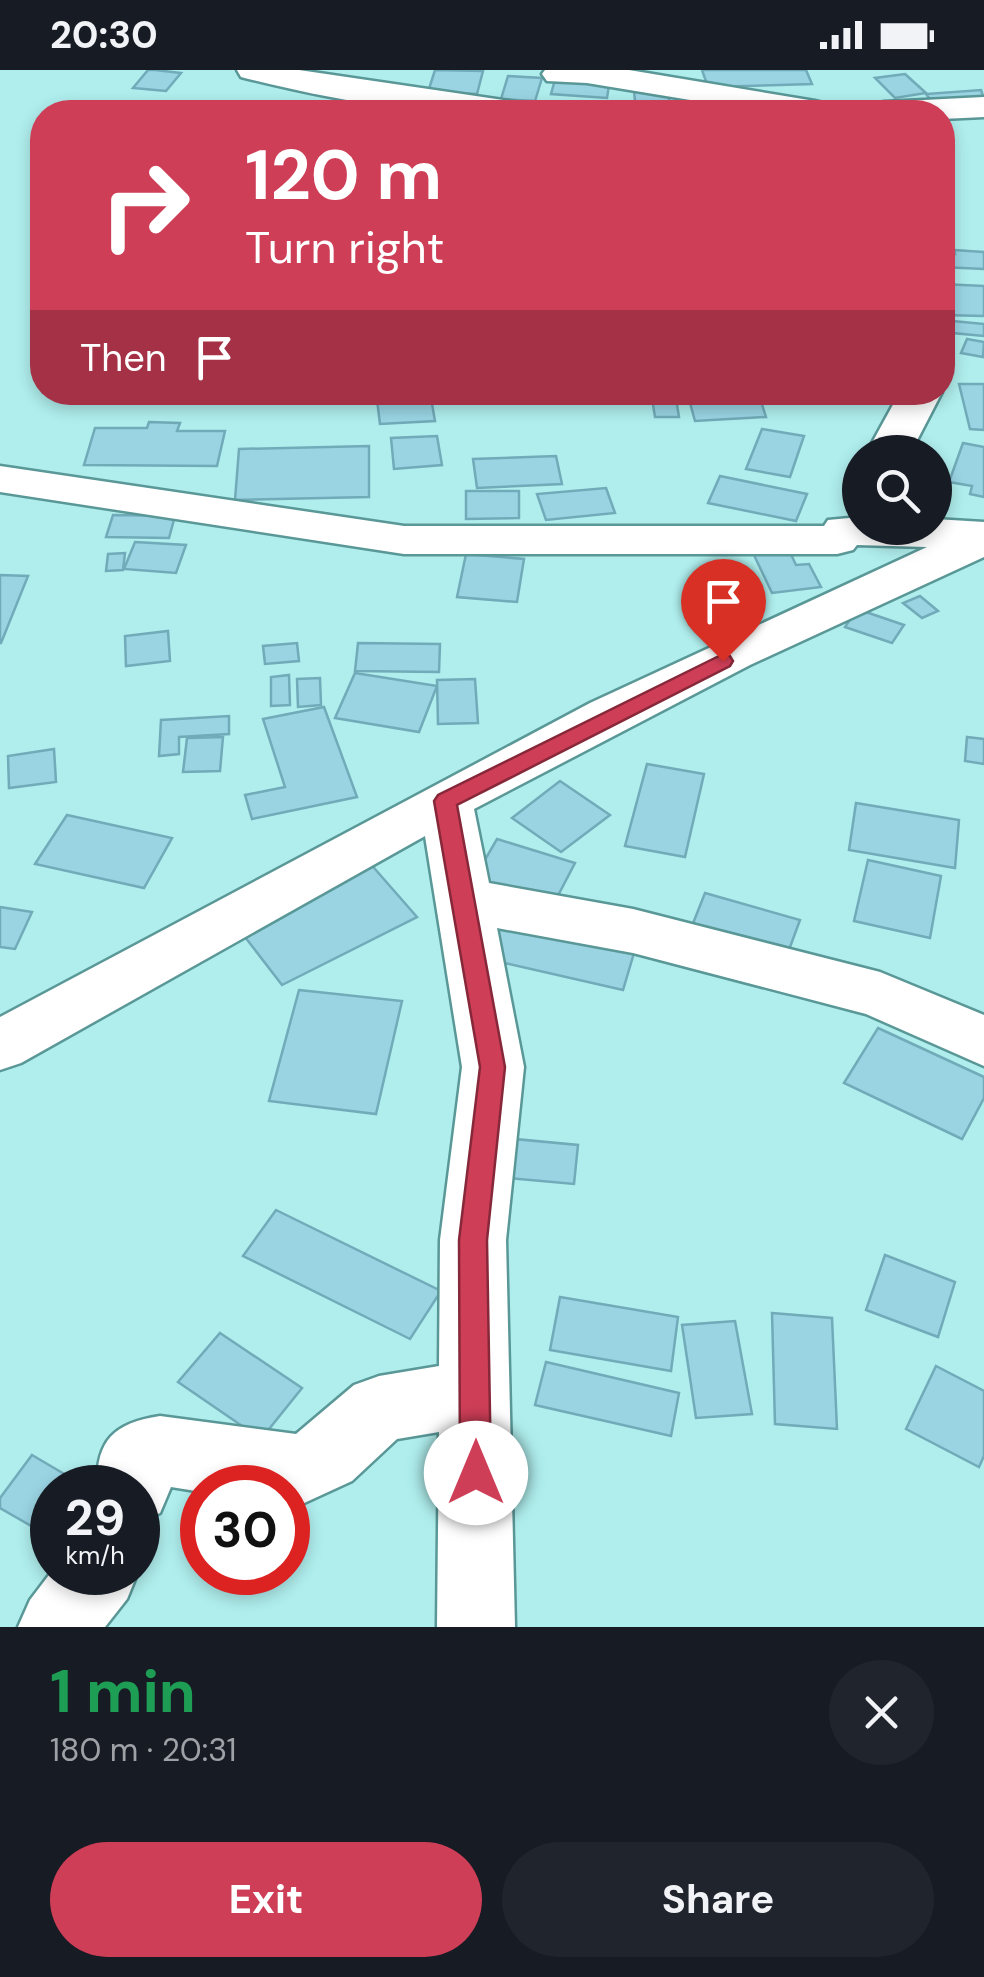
<!DOCTYPE html>
<meta charset="utf-8">
<style>
body{margin:0;font-family:"DM Sans",sans-serif;background:#20242c;color:#f1f3f6;height:100vh;display:flex;flex-direction:column;font-size:38px;white-space:nowrap}
*{box-sizing:border-box;margin:0}
p{font-size:32px;color:#9ea1a6}
.icon{flex:none;width:55px;height:55px;fill:none;stroke:currentColor;stroke-width:2;stroke-linecap:round;stroke-linejoin:round}
.map{position:relative;height:1557px;overflow:hidden}
.details{display:flex;flex-direction:column;background:#171b24;flex:1}
.details>*{flex:none}
.hud{position:absolute;left:30px;top:30px;width:925px;height:305px;border-radius:40px;box-shadow:0 5px 15px #0003;background:#ce3e57;color:#fff;overflow:hidden}
.buttons{position:absolute;left:842px;top:365px;display:grid;gap:20px}
.buttons a{display:grid;place-items:center;width:110px;height:110px;border-radius:50%;background:#171b24;box-shadow:0 5px 15px #0003;font-size:50px}
.speed{position:absolute;left:30px;top:1395px;display:flex;gap:20px;font-size:50px;font-weight:700;text-align:center}
.speed>*{display:grid;place-content:center;width:130px;height:130px;border-radius:50%;background:#171b24;box-shadow:0 5px 15px #0003;line-height:1}
.speed small{font-size:25px;font-weight:400}
.speed .limit{border:15px solid #d22;background:#fff;color:#111}
.pin{position:absolute;display:grid;place-items:center;width:85px;height:85px;color:#fff;margin:-102px -42px;border-radius:50% 50% 50% 0;rotate:-45deg;box-shadow:0 0 10px #0007}
.pin .icon{rotate:45deg}
.me{position:absolute;width:110px;margin:-55px;rotate:0deg;stroke-linejoin:round;filter:drop-shadow(0 0 8px #0008)}
.turn{display:flex;align-items:center;gap:35px;height:210px;padding:0 50px;font-size:45px}
.turn .icon{width:130px;height:130px;stroke-width:2.5}
.turn b{display:block;font-size:70px;line-height:85px}
.then{display:flex;align-items:center;height:95px;padding:0 50px;background:#0003;gap:20px;font-size:38px}
.round{display:grid;place-items:center;flex:none;width:105px;height:105px;border-radius:52px;background:#20242c}
.summary{display:flex;align-items:center;justify-content:space-between;height:170px;padding:0 50px}
h1{font-size:60px;font-weight:700;line-height:75px;color:#1e9e55}
.button{display:flex;gap:20px;margin-top:auto;padding:20px 50px}
.button a{flex:1;height:115px;border-radius:60px;background:#ce3e57;color:#fff;font-size:40px;font-weight:700;line-height:115px;text-align:center}
.button a+a{background:#20242c;color:#f1f3f6}
.status{display:flex;justify-content:space-between;align-items:center;height:70px;padding:0 50px;background:#171b24;direction:ltr}
.status svg{height:28px;fill:currentColor}
.map>svg:first-child{display:block}
</style>
<div class="status"><b>20:30</b><svg viewBox="0 0 49 12"><path d="M0 12V9h3v3zM5 12V6h3v6zM10 12V3h3v9zM15 12V0h3v12zM26 1h20v11H26zM47 4h2v5h-2z"/></svg></div>
<div class="map">
<svg width="984" height="1557" viewBox="0 0 984 1557">
<rect width="100%" height="100%" fill="#afeeed"/>
<g fill="#9ad4e3" stroke="#71aab8" stroke-width="2.5">
<polygon points="148,0 155,0 181,3 166,21 133,18"/>
<polygon points="435,0 483,1 477,24 428,22"/>
<polygon points="702,0 806,0 812,14 708,17"/>
<polygon points="905,4 926,23 895,28 875,8"/>
<polygon points="508,6 542,8 535,31 501,29"/>
<polygon points="556,6 610,9 607,28 551,24"/>
<polygon points="981,20 984,29 933,33 926,24"/>
<polygon points="634,21 668,21 671,41 636,41"/>
<polygon points="954,180 984,182 984,199 942,197 942,184 955,184"/>
<polygon points="942,214 984,216 984,246 942,245"/>
<polygon points="942,250 984,254 984,266 942,262"/>
<polygon points="967,269 984,272 983,287 961,283"/>
<polygon points="959,314 984,314 984,360 970,359"/>
<polygon points="376,322 430,322 435,351 380,354"/>
<polygon points="651,322 675,322 679,347 655,347"/>
<polygon points="687,322 758,322 766,347 695,351"/>
<polygon points="149,352 180,353 177,361 225,361 217,396 84,395 95,358 147,358"/>
<polygon points="762,359 804,366 790,407 746,399"/>
<polygon points="437,366 442,395 394,399 391,368"/>
<polygon points="963,373 984,377 984,427 970,424 972,416 949,412"/>
<polygon points="369,376 369,427 235,430 239,379"/>
<polygon points="556,386 562,414 477,418 473,389"/>
<polygon points="720,406 807,424 796,451 708,433"/>
<polygon points="606,418 615,443 546,450 537,424"/>
<polygon points="466,421 519,421 519,448 466,449"/>
<polygon points="113,445 175,446 169,468 106,467"/>
<polygon points="135,472 186,475 176,503 124,499"/>
<polygon points="788,478 796,495 809,494 821,517 772,523 753,483"/>
<polygon points="125,483 123,500 106,501 108,484"/>
<polygon points="466,484 524,489 517,532 457,527"/>
<polygon points="0,505 28,506 1,573 0,573"/>
<polygon points="920,526 938,541 922,548 903,533"/>
<polygon points="857,539 904,555 892,573 845,557"/>
<polygon points="168,561 170,591 126,596 125,566"/>
<polygon points="297,573 299,591 265,594 263,576"/>
<polygon points="358,573 440,574 439,602 355,601"/>
<polygon points="355,603 437,616 419,662 335,648"/>
<polygon points="289,605 290,635 271,636 271,607"/>
<polygon points="320,608 321,635 298,637 297,609"/>
<polygon points="475,609 478,653 438,654 437,610"/>
<polygon points="324,637 357,727 252,749 245,725 285,717 263,649"/>
<polygon points="229,646 229,664 179,667 179,684 159,686 161,650"/>
<polygon points="223,667 220,701 183,702 187,668"/>
<polygon points="967,667 984,669 984,694 965,691"/>
<polygon points="54,679 56,712 9,718 8,686"/>
<polygon points="647,694 704,704 685,787 625,776"/>
<polygon points="560,711 610,745 561,782 512,748"/>
<polygon points="856,733 959,750 955,798 849,780"/>
<polygon points="67,745 172,768 144,818 35,794"/>
<polygon points="497,769 575,793 552,837 472,812"/>
<polygon points="868,790 941,806 930,868 854,851"/>
<polygon points="368,791 417,847 282,915 235,854"/>
<polygon points="705,823 800,850 786,888 690,861"/>
<polygon points="0,837 32,842 15,879 0,877"/>
<polygon points="497,852 634,883 623,920 483,888"/>
<polygon points="299,920 402,931 376,1044 269,1031"/>
<polygon points="878,958 984,1007 984,1028 962,1069 844,1013"/>
<polygon points="504,1068 578,1075 574,1114 498,1107"/>
<polygon points="276,1140 441,1221 410,1269 243,1186"/>
<polygon points="885,1185 955,1212 938,1267 866,1240"/>
<polygon points="560,1227 678,1247 671,1301 550,1280"/>
<polygon points="772,1243 832,1248 837,1359 775,1354"/>
<polygon points="735,1251 752,1344 696,1348 682,1255"/>
<polygon points="220,1263 302,1318 261,1369 178,1312"/>
<polygon points="546,1292 679,1323 671,1366 535,1335"/>
<polygon points="936,1296 984,1321 984,1386 979,1397 906,1359"/>
<polygon points="32,1385 88,1418 52,1418 52,1468 0,1438 0,1428"/>
</g>
<g fill="none" stroke-linecap="round" stroke-linejoin="round">
<g stroke="#5a9797" stroke-width="5">
<g id="minor">
<path d="M237 0H299L516 32 528 35 533 42C435 49 336 31 241 7Z"/>
<polygon points="545,0 629,0 815,31 827,34 832,41 763,42 587,13 547,11 542,4"/>
<polygon points="984,27 984,47 942,49 942,42 867,42 872,35 884,32"/>
<polygon points="900,322 942,322 911,382 867,382"/>
<path d="M0 396 404 456H824L828 450 860 447V458H935V449L984 452V487L750 595 474 739 489 813 633 839 880 902 984 945V996L866 944 633 883 497 858 524 997 506 1170 515 1557H437L439 1362 397 1369 352 1411 302 1434H288V1418H202V1422L171 1417 160 1443 138 1452V1418H97C96 1371 113 1353 160 1346L296 1364 354 1315 379 1306 439 1296 440 1170 462 997 425 766 21 993 0 1000V947L590 633 927 477 857 475 853 480 837 484H404L0 422Z"/>
<polygon points="52,1501 52,1502 138,1502 127,1529 105,1557 18,1557 30,1530"/>
</g>
</g>
<use href="#minor" fill="#fff" fill-rule="evenodd"/>
</g>
<polygon fill="#ce3e57" stroke="#862839" stroke-width="2.5" points="723,584 730,586 733,591 730,596 457,735 505,997 487,1170 491,1403 486,1413 476,1417 465,1413 460,1403 459,1170 480,997 434,731 438,725"/>
</svg>
<div class="buttons">
<a><svg class="icon" aria-label="search" viewBox="0 0 24 24"><circle cx="10" cy="10" r="6"/><path d="M15 15l6 6"/></svg></a>
</div>
<div class="speed"><div>29<small>km/h</small></div><div class="limit">30</div></div>
<div class="pin" style="left:723px;top:591px;background:#d93025"><svg class="icon" aria-label="arrive" viewBox="0 0 24 24"><path d="M6 21V4h12l-3 4 3 4H6"/></svg></div>
<svg class="me" style="left:476px;top:1403px" viewBox="-20 -20 40 40"><circle r="19" fill="#fff"/><path d="M0-13L10 11 0 6-10 11z" fill="#ce3e57"/></svg>
<div class="hud">
<div class="turn"><svg class="icon" aria-label="right" viewBox="0 0 24 24"><path d="M7 20v-9h11M14 6l5 5-5 5"/></svg><div><b>120 m</b>Turn right</div></div>
<div class="then">Then<svg class="icon" aria-label="arrive" viewBox="0 0 24 24"><path d="M6 21V4h12l-3 4 3 4H6"/></svg></div>
</div>
</div>
<section class="details">
<div class="summary"><div><h1>1 min</h1><p>180 m · 20:31</p></div><a class="round"><svg class="icon" aria-label="close" viewBox="0 0 24 24"><path d="M6 6l12 12M18 6L6 18"/></svg></a></div>
<div class="button"><a>Exit</a><a>Share</a></div>
</section>
